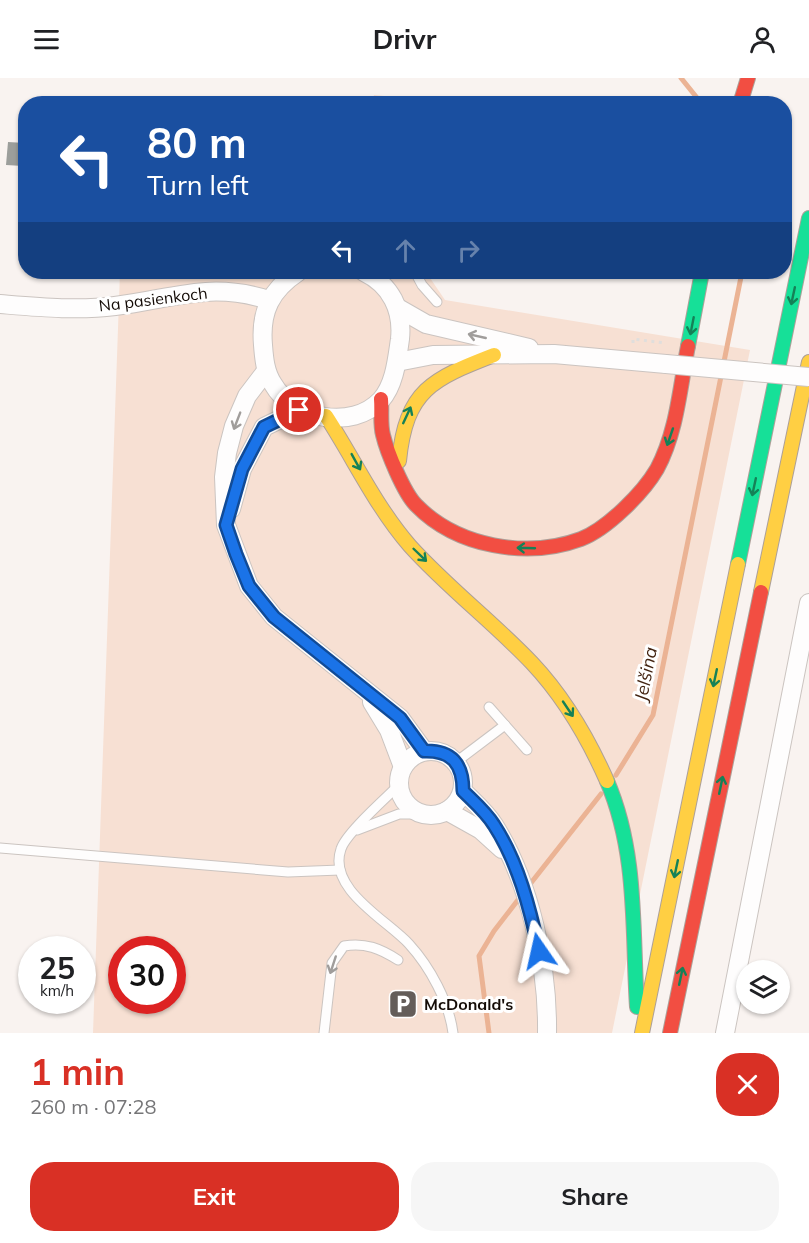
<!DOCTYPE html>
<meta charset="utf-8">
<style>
body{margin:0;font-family:Mulish,sans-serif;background:#f6f6f6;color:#202124;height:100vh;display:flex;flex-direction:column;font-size:22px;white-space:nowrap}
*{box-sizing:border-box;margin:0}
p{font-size:20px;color:#757577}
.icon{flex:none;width:33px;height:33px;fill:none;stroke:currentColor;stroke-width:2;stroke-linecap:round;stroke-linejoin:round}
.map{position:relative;height:955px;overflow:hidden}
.panel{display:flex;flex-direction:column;background:#fff;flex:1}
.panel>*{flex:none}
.guide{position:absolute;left:18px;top:18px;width:774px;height:183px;border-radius:24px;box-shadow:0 2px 4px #0004;background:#1a4fa0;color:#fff;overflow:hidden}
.buttons{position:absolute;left:736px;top:882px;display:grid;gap:12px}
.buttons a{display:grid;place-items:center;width:54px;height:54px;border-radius:50%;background:#fff;box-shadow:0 2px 4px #0004;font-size:30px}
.speed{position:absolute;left:18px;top:858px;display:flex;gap:12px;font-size:30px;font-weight:700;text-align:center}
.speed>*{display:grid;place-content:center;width:78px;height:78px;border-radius:50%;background:#fff;box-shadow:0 2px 4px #0004;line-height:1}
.speed small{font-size:15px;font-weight:400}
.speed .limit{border:9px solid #d22;background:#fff;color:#111}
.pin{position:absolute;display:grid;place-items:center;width:51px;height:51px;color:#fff;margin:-26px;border:3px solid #fff;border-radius:50%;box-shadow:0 2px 6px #0007}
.me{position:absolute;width:66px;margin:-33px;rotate:349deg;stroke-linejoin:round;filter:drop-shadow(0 0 4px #0008)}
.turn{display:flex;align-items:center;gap:21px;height:126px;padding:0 30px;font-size:27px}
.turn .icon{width:78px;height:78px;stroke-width:2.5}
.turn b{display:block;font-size:42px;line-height:51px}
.lanes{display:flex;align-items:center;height:57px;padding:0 30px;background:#0003;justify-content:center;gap:30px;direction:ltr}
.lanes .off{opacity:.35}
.round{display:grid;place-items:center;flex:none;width:63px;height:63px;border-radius:24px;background:#f6f6f6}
.headline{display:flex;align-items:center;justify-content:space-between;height:102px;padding:0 30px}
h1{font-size:36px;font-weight:700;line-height:45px;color:#d93025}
.button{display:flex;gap:12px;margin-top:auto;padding:12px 30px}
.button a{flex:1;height:69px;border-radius:24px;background:#d93025;color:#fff;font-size:24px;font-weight:700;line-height:69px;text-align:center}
.button a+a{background:#f6f6f6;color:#202124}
header{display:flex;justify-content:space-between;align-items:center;height:78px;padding:0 30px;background:#fff;font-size:27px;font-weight:700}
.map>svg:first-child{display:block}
</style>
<header><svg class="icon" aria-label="menu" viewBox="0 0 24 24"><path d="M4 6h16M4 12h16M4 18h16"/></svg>Drivr<svg class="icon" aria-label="person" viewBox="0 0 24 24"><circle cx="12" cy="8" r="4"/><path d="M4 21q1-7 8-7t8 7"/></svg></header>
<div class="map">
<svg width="809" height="955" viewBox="0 0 809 955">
<rect width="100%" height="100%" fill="#f9f3f0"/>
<g fill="#f7e0d3" fill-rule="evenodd">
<polygon points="374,17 404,20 404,25 372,25"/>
<path d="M120 194H426L445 222 750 272 612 955H93ZM122 872H172V922H122Z"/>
</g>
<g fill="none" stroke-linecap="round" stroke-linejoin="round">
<g stroke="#ebb394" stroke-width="5">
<polyline points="681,0 702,26"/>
<polyline points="616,697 653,637 742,194"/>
<polyline points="527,810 601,716"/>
<polyline points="489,955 479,878 494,853 521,818"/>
</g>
</g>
<polygon fill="#9c9e9b" points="8,64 25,65 23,88 6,87"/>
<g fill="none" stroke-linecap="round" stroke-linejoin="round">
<g stroke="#cbc4c0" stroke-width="11">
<g id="lane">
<polyline points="415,194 422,207 437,224"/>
<polyline points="489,629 527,672"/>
<polyline points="456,684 505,647"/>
<path d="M399 707C385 721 346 755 341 771 327 811 387 842 409 866 430 889 449 924 453 955"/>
<polyline points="357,752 399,736 420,736"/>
<polyline points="0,770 288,794 340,792"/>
<path d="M324 955 332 885 344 868C365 864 381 871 398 882"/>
</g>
</g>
<g stroke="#cbc4c0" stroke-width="20">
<g id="street">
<path d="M298 194C271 212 260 233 263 267 264 280 265 294 273 306 293 341 352 353 381 322 395 306 397 281 400 261 403 232 391 207 364 194"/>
<path d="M0 226C37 229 78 233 115 228 173 221 209 203 269 222"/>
<polyline points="398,230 426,246 529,270"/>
<polyline points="397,284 433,277 554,276 666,286"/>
<polyline points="266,293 247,318 234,348 227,375 224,399 226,447 249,508 274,539 400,640 424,673"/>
<polyline points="231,431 242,391 264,349 299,332"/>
<polyline points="372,624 389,652 403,689"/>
<circle cx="431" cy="705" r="32"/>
<path d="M463 713C473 723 486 734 494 747 530 804 548 888 547 955"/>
<polyline points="447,733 481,752 502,771"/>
<polyline points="725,955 809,525"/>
</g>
</g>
<g stroke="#ada099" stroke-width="16">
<g id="fast">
<polyline points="688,268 702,194"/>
<polyline points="738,486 809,140"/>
<path d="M607 703C638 775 632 852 637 929"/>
</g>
</g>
<g stroke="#ada099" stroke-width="16">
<g id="slow">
<path d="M326 338C354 381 376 429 410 468 448 510 493 544 532 585 564 619 588 660 607 703"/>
<path d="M399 383C406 312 432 301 494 277"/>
<polyline points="761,514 809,284"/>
<polyline points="642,955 738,486"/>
</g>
</g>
<g stroke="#ada099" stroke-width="16">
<g id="jam">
<polyline points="740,26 748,0"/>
<path d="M381 321C382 333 380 346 383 357 387 374 404 415 416 427 457 469 527 481 581 461 607 451 643 415 657 391 677 354 680 309 688 268"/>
<polyline points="670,955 761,514"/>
</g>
</g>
<polyline stroke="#e0dedc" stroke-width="3" stroke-dasharray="3 4.5" stroke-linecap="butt" points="633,265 633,261 665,265"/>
<use href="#lane" stroke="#fefdfd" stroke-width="9"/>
<use href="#street" stroke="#fefdfd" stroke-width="18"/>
<use href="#fast" stroke="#16e098" stroke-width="14"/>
<use href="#slow" stroke="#ffcf43" stroke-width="14"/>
<use href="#jam" stroke="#f24e42" stroke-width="14"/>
<g stroke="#cbc4c0" stroke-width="20" stroke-linecap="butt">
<polyline id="street-bridge" points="666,286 809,299"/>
</g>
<use href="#street-bridge" stroke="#fefdfd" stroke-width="18"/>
</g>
<defs><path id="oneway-shaft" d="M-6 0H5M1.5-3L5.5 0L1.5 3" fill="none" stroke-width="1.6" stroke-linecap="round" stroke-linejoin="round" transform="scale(1.5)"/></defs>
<g stroke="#158157">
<use href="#oneway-shaft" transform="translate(793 218) rotate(102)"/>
<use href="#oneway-shaft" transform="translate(692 248) rotate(101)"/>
<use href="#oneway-shaft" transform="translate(407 337) rotate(-65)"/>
<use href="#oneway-shaft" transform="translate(670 359) rotate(109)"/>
<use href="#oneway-shaft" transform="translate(356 384) rotate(61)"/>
<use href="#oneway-shaft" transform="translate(754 409) rotate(102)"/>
<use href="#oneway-shaft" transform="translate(526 470) rotate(-178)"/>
<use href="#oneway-shaft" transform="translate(420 477) rotate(44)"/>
<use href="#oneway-shaft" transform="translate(715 600) rotate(102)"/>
<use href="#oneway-shaft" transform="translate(568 631) rotate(56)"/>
<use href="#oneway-shaft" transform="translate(721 707) rotate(-78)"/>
<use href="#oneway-shaft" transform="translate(676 791) rotate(102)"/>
<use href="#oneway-shaft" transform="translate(681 898) rotate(-78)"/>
</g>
<g stroke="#a09d9b">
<use href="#oneway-shaft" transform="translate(477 258) rotate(-167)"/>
<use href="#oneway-shaft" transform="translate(237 343) rotate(111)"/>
<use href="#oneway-shaft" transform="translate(333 887) rotate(108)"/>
</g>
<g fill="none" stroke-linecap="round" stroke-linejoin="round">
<g stroke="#114b97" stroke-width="15">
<path id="route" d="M299 332 264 349 242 391 226 447 236 476 249 508 274 539 400 640 424 673C452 672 463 686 463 713 473 723 486 734 494 747 518 784 530 830 539 873"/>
</g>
<use href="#route" stroke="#1a73e8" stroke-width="10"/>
</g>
<defs>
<g id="parking-square" transform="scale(1.5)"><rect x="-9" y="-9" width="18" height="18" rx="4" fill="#645d59" stroke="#fff"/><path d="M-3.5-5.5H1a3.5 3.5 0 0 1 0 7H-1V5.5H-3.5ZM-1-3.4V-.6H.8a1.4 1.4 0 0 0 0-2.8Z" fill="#fff"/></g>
</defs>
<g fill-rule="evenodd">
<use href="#parking-square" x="403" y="926"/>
</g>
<g text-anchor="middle" stroke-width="6" stroke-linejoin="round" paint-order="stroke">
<g font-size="16" fill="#140c07" stroke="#fff">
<text transform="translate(153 221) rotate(-7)" y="6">Na pasienkoch</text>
</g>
<g font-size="16" font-weight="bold" fill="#140c07" stroke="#fff" text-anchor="start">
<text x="424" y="932">McDonald's</text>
</g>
<g font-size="18" font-style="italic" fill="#432411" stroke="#fff">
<text transform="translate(646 596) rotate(-79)" y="6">Jelšina</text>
</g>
</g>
</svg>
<div class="buttons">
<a><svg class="icon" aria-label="layers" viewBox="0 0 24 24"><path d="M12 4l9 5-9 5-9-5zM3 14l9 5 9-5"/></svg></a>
</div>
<div class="speed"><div>25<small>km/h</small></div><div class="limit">30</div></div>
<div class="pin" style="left:299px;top:332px;background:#d93025"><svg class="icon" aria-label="arrive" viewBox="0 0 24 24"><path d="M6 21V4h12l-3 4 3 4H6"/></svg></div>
<svg class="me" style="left:539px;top:873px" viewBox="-20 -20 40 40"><path d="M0-17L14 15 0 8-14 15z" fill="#1a73e8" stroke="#fff" stroke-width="4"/></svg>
<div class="guide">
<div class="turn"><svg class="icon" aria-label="left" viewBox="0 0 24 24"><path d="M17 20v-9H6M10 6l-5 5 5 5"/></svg><div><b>80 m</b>Turn left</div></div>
<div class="lanes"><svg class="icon" aria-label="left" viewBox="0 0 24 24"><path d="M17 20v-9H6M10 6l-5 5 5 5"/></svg><svg class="icon off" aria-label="ahead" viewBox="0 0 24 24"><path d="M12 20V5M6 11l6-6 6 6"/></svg><svg class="icon off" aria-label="right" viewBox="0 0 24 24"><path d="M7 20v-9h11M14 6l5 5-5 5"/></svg></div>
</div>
</div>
<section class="panel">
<div class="headline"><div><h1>1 min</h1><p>260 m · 07:28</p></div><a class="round" style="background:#d93025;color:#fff"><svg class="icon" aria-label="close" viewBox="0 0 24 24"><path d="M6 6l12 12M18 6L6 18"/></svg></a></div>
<div class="button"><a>Exit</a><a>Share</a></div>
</section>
